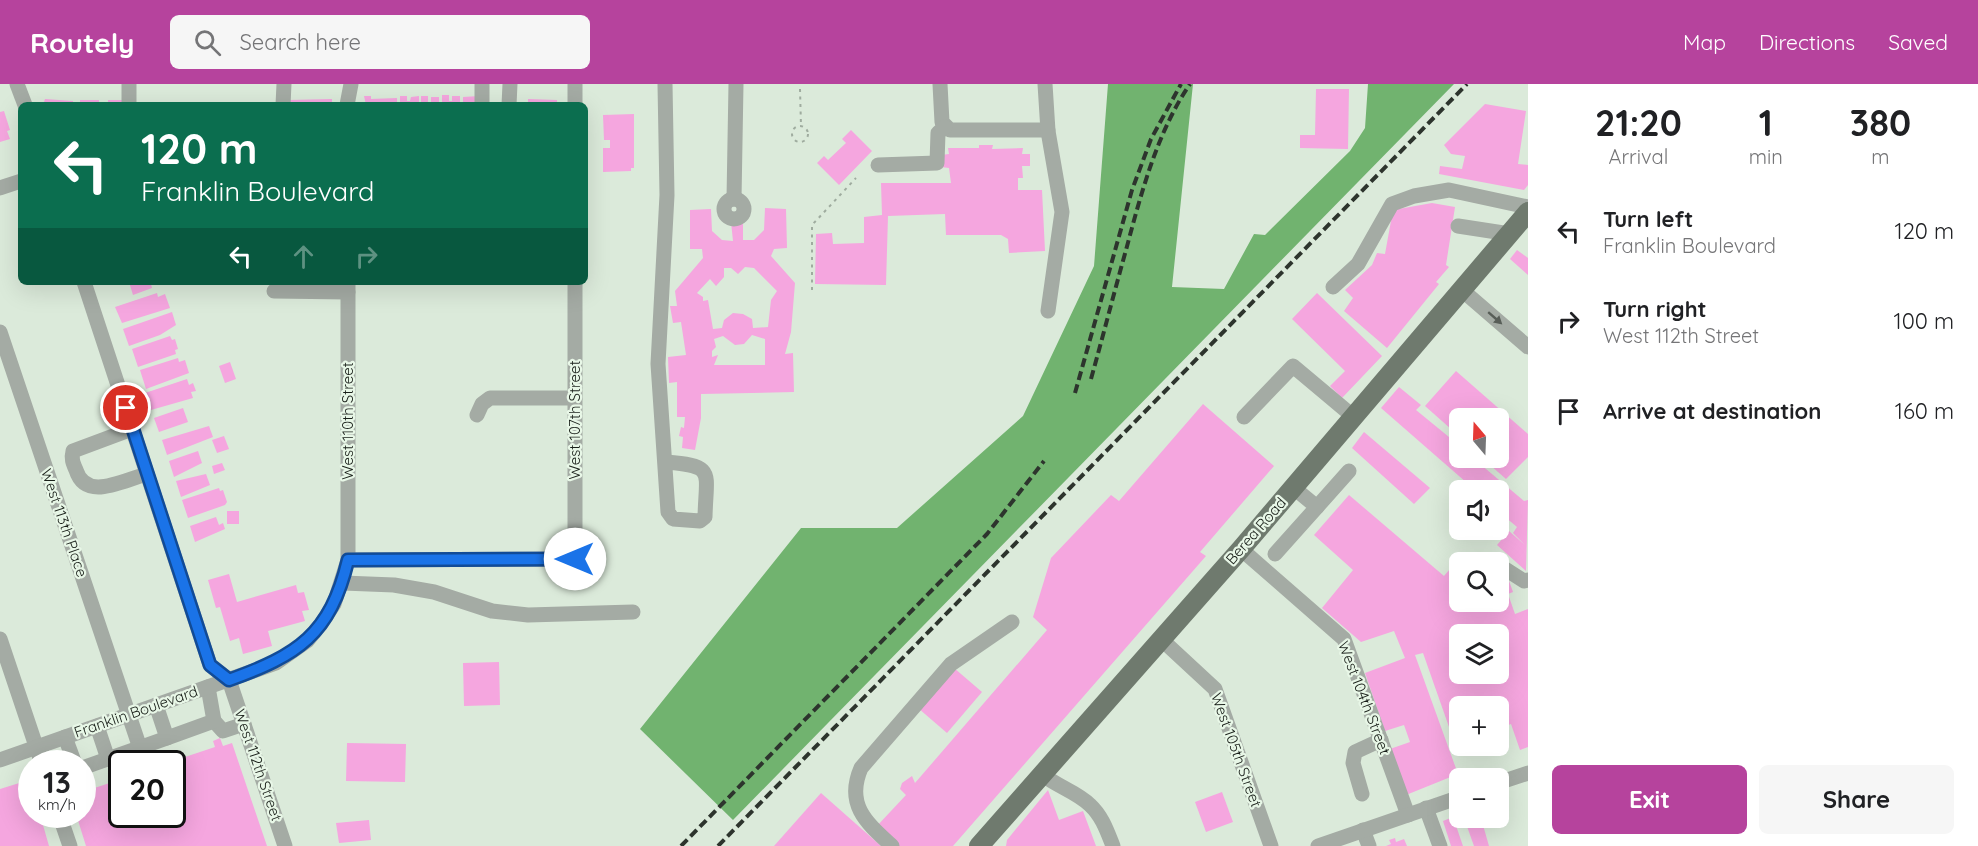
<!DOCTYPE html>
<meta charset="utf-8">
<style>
body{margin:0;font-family:Quicksand,sans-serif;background:#f6f6f6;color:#202124;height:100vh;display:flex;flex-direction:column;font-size:22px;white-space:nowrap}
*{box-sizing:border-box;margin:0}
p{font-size:20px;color:#757577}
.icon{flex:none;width:33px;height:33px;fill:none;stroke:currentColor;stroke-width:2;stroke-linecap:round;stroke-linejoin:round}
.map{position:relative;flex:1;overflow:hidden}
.details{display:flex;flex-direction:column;background:#fff;width:450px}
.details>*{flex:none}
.top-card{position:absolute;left:18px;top:18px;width:570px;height:183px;border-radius:9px;box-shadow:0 6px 24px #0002;background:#0b6e4f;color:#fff;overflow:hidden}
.needle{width:39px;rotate:341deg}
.buttons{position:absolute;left:1449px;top:324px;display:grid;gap:12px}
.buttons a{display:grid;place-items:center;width:60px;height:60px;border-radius:9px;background:#fff;box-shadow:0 6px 24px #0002;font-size:30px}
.speed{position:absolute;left:18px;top:666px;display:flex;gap:12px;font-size:30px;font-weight:700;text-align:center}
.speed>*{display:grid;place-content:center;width:78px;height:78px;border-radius:50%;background:#fff;box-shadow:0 6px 24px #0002;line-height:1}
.speed small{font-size:15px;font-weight:400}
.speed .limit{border:3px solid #111;border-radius:9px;background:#fff;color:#111}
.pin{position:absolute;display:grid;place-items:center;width:51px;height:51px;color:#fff;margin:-26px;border:3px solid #fff;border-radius:50%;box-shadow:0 2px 6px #0007}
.me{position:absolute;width:66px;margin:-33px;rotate:270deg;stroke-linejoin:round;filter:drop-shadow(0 0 4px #0008)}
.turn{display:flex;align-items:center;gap:21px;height:126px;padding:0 24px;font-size:27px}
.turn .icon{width:78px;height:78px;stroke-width:2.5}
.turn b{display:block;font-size:42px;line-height:51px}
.lanes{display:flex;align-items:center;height:57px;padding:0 24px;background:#0003;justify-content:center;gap:30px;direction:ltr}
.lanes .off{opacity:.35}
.eta{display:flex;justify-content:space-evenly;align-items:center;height:102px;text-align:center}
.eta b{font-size:36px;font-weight:700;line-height:42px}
.primary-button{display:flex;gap:12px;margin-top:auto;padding:12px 24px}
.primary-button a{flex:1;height:69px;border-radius:9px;background:#b6439d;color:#fff;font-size:24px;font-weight:700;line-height:69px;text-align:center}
.primary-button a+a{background:#f6f6f6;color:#202124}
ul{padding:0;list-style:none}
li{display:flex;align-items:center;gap:18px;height:90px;padding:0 24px}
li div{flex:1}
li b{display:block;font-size:22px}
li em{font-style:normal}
header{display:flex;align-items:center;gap:36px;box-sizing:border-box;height:84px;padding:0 30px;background:#b6439d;color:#fff}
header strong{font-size:28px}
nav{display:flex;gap:33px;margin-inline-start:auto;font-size:21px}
.search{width:420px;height:54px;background:#f6f6f6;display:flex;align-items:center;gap:15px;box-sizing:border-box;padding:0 21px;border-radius:9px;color:#757577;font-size:22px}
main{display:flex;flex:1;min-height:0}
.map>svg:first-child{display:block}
</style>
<header>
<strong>Routely</strong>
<div class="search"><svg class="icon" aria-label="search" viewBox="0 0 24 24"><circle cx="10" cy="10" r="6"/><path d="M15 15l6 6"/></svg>Search here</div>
<nav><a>Map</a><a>Directions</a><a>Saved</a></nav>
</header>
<main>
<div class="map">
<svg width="1528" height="762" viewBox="0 0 1528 762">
<rect width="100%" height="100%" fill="#dbeada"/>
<polygon fill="#71b36f" points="1108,0 1193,0 1172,203 1224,205 1254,150 1265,151 1350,67 1365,44 1368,0 1454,0 733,736 640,645 801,444 897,444 1023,332 1094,182"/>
<g fill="#f5a6df" fill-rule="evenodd">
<polygon points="1316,5 1349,5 1348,65 1300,64 1300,51 1315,51"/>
<polygon points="442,11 449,11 449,17 452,17 452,12 460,12 460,21 442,21"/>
<polygon points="364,12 371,12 371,15 397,14 397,21 366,21"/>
<polygon points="400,12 407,12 407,17 410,17 411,13 419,12 419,21 400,21"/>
<polygon points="421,12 428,12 428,18 431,18 431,13 439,13 439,21 421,21"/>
<polygon points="479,12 479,21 463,21 463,13"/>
<polygon points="45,15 73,17 73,21 43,21"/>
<polygon points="332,15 332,21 289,21 289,16"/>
<polygon points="528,15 557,16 557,21 528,21"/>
<rect x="80" y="16" width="19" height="5"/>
<rect x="108" y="16" width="18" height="5"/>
<polygon points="1485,20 1526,27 1518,80 1528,81 1528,101 1524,106 1439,90 1440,82 1462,85 1465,72 1451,70 1444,61"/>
<polygon points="4,27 10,46 7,47 10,55 0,58 0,28"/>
<polygon points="634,30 634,84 631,84 631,87 603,88 603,64 610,64 610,56 604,56 603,31"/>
<polygon points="851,46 872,67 839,101 817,79 824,72 828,76 846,59 842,55"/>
<polygon points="979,61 993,61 992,65 1023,64 1022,70 1030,70 1030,82 1022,82 1023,94 1018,94 1018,106 1042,106 1045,167 1009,169 1008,155 1001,151 946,151 945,130 888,132 886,201 815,200 816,150 832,149 833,160 864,159 864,133 882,131 881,99 951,99 949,84 941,83 941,71 949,70 948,64 979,64"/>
<polygon points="1432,119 1455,123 1446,181 1449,183 1436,198 1439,200 1387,264 1344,227 1353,214 1345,206 1372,181 1377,169 1385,170 1393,126"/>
<path d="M765 124 786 125 787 164 774 165 771 172 795 199 791 248 785 270 793 269 794 308 701 310V334L695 366 682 364 683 353 679 352 681 343 684 344 685 333H677V298L669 299 668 273 686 271 681 238 673 239 670 222H677L675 207 703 174 702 165H690V126L711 125 712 147 722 156 733 157 731 138H743V156H754L764 146ZM745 183 754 184 777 207 771 216 768 243 753 244 752 235 743 230 733 229 724 236 722 244 713 245 708 216 703 217V213L697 209 710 195 716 202 724 193V184H731L738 190ZM752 251 765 255V281H714L718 271 712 273V267L716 263 714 255 723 252 735 261 744 260Z"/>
<polygon points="1517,166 1528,174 1528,191 1510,175"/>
<polygon points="129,198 156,198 151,200 152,204 133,211"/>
<polygon points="157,209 158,213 165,210 170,224 122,239 115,223"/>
<polygon points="1317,209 1382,272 1342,314 1330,302 1345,287 1292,235"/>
<polygon points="172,228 176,241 160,251 129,262 123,245"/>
<polygon points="170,252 172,256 175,255 178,265 175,266 176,270 138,283 132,265"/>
<polygon points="178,274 179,278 185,276 189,289 146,305 140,286"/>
<polygon points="230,278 236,295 225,299 219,282"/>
<polygon points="1456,287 1528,350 1528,373 1506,395 1482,374 1498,374 1498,334 1460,334 1460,353 1425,322"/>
<polygon points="187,295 189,301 193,299 196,307 191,308 193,314 151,326 150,314 147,315 145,309"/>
<polygon points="1399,303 1421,321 1416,326 1460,362 1460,374 1473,374 1524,417 1528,416 1526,487 1497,461 1509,447 1525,461 1513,449 1517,443 1498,427 1498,406 1475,406 1381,324"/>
<polygon points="1203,320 1274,382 1200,468 1206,472 953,762 898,762 876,743 906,711 900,705 902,699 912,692 915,699 1047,546 1033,533 1051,474 1111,411 1119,417"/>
<polygon points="183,324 188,338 159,348 154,334"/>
<polygon points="209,342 213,353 167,371 162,356"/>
<polygon points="1364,348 1430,404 1414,420 1352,364"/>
<polygon points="224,352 229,365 217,369 212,356"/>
<polygon points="198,367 202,379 174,393 169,377"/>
<polygon points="222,379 225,386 214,390 212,382"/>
<polygon points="206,390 210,401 181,413 176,397"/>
<polygon points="219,404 220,407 223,406 227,418 225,421 188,434 182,416"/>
<path d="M1349 411 1444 492 1461 472 1468 478H1460V518H1498V500L1509 497 1513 508 1508 510 1515 530 1528 525V663L1520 666 1511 640 1498 645V622H1460V658L1455 660 1423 569 1415 571 1458 690 1406 711 1390 665 1410 658 1404 641 1385 647 1365 589 1405 574 1394 547 1361 558 1322 524 1353 486 1314 451ZM1460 550H1498V590H1460Z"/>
<rect x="227" y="427" width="12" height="13"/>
<polygon points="216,433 219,441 223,439 225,445 195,458 190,442"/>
<polygon points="229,490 237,518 296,501 298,509 304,508 309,526 302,527 305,537 268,547 272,562 243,570 239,554 230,557 220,523 216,524 208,496"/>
<polygon points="499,578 500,621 464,622 463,579"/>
<polygon points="954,584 982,608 947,649 918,624"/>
<polygon points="220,654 223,662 232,659 267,762 86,762 76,730 82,730 82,708 122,695 122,730 172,730 172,680 167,679 215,663 213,657"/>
<polygon points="347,659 406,660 405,698 346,697"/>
<polygon points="29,696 32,730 48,730 41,734 49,762 0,762 0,705"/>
<polygon points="1048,706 1059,736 1083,727 1096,762 1006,762 1007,756"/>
<polygon points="1222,708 1233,738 1206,748 1195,718"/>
<polygon points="821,709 881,762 774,762"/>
<polygon points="1453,733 1463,762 1451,762 1443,737"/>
<polygon points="1464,734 1481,734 1489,762 1474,762"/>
<polygon points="369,736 371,756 339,759 336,739"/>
<polygon points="1395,754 1396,758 1404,755 1407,762 1386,762 1391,760 1389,756"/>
</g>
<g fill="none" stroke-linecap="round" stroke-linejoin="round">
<g stroke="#9fac9f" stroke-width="2" stroke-dasharray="3 4.5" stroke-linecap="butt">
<polyline points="800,5 801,42"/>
<circle cx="800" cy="50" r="8"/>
<polyline points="812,206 812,141 856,94"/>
</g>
<g stroke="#a4aba4" stroke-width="15">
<polyline points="17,0 25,21"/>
<polyline points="129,0 129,21"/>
<polyline points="482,0 482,21"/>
<path d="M665 0 667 111 658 280 668 428 673 435 700 437 705 433C706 387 716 382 666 378"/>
<polyline points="940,0 942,38 950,46 1048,46"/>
<polyline points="1045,0 1048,47 1062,128 1048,227"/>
<polyline points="283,21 284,0"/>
<polyline points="347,21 351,0"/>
<polyline points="509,21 510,0"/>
<polyline points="575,21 575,0"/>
<polyline points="878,81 937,79 938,49 945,43"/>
<polyline points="0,104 21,97"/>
<circle cx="734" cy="125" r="10"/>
<polyline points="734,115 736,0"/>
<polyline points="1458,142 1510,150"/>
<polyline points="84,198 210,581 229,596 285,762"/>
<polyline points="1333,203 1358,180 1392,120 1414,112 1449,106 1528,123"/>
<polyline points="1462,206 1528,263"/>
<polyline points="274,207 348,208"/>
<polyline points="0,248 140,664"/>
<polyline points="477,331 482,320 490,314 575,314"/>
<polyline points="1244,333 1293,282 1355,334"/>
<path d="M132 345 73 367C71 375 73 379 76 386 86 418 123 396 147 390"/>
<polyline points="1317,423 1349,387"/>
<polyline points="1241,465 1344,555 1408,731"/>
<polyline points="1275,470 1317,423 1294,404"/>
<polyline points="348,476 575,475 575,198"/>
<polyline points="1499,481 1524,497 1528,496"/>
<polyline points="343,499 394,501 434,508 492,527 528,531 633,528"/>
<polyline points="0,555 42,680"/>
<polyline points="1161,555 1215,605 1271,762"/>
<polyline points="214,637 223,647 244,640"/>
<polyline points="97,642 108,675"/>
<polyline points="65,653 75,680"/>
<polyline points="167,654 214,637 208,603"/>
<polyline points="0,676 276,579 307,557 321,540 334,520 348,476 348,198"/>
<polyline points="82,684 167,654 156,621"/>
<path d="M1042 690C1056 702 1077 708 1090 721 1102 732 1107 747 1113 762"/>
<polyline points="1498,699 1528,689"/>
<polyline points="1362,710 1353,679 1355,668 1381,656"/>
<polyline points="1426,724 1440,762"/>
<polyline points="59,730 70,762"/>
<polyline points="1363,746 1369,762"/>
<path d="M892 762C867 739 845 721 861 684L951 580 1012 538"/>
<polyline points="1318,762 1460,713"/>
</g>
<polyline stroke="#6f7a6e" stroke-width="20" points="979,762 1241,465 1528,128"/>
<g stroke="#2d342d" stroke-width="4" stroke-dasharray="9 4.5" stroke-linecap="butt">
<path d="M1091 295C1103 252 1114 209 1126 166 1141 110 1157 48 1190 0"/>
<polyline points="1075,309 1132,106 1151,55 1181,0"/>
<polyline points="681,762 987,450 1044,377"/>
<polyline points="718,762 1467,0"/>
</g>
</g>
<defs><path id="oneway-solid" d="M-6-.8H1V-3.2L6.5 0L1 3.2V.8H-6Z" transform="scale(1.5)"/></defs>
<use fill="#585e58" href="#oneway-solid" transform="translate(1495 234) rotate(41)"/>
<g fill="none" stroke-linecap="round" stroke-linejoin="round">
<g stroke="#114b97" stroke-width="15">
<path id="route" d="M126 324 210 581 229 596C298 571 330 551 348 476L575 475"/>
</g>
<use href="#route" stroke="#1a73e8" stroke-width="10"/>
</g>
<g text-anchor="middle" stroke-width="4.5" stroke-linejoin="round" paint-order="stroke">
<g font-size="15" fill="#191f19" stroke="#e8f7e7">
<text transform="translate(575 336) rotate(-90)" y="5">West 107th Street</text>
<text transform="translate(348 337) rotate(-90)" y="5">West 110th Street</text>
<text transform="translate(64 439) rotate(71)" y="5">West 113th Place</text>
<text transform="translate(1256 447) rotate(-49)" y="5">Berea Road</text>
<text transform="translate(1364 614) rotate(69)" y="5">West 104th Street</text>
<text transform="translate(136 628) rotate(-19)" y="5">Franklin Boulevard</text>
<text transform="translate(1236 666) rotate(70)" y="5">West 105th Street</text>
<text transform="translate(258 681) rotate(71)" y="5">West 112th Street</text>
</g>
</g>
</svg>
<div class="buttons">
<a><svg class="needle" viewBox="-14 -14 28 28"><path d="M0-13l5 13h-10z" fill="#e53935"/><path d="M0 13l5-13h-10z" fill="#757577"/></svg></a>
<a><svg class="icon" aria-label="sound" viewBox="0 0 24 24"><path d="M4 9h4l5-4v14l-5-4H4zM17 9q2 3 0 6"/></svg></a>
<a><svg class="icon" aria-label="search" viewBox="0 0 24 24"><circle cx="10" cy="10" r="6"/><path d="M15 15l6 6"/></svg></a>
<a><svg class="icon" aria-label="layers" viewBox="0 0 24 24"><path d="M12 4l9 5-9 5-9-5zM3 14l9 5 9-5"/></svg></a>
<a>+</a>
<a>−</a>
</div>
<div class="speed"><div>13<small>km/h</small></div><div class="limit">20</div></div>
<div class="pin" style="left:126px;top:324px;background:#d93025"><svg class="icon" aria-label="arrive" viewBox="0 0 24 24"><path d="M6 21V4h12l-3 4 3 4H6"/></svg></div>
<svg class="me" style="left:575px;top:475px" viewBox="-20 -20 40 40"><circle r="19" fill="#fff"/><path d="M0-13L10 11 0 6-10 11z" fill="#1a73e8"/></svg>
<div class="top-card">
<div class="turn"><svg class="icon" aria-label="left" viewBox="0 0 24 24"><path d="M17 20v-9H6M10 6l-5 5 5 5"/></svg><div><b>120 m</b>Franklin Boulevard</div></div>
<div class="lanes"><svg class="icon" aria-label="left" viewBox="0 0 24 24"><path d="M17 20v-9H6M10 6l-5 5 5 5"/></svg><svg class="icon off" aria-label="ahead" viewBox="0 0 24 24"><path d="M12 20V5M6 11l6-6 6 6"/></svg><svg class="icon off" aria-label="right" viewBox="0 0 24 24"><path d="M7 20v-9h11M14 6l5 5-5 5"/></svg></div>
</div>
</div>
<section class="details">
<div class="eta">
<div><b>21:20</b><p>Arrival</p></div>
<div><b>1</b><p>min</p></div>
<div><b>380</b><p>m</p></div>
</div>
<ul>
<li><svg class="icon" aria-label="left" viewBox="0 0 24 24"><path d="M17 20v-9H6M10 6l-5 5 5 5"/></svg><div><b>Turn left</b><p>Franklin Boulevard</p></div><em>120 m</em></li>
<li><svg class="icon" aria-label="right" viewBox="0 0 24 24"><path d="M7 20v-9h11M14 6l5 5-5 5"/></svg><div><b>Turn right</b><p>West 112th Street</p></div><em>100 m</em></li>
<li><svg class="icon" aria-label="arrive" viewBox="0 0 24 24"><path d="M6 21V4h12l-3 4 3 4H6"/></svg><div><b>Arrive at destination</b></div><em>160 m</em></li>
</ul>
<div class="primary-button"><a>Exit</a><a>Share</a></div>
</section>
</main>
